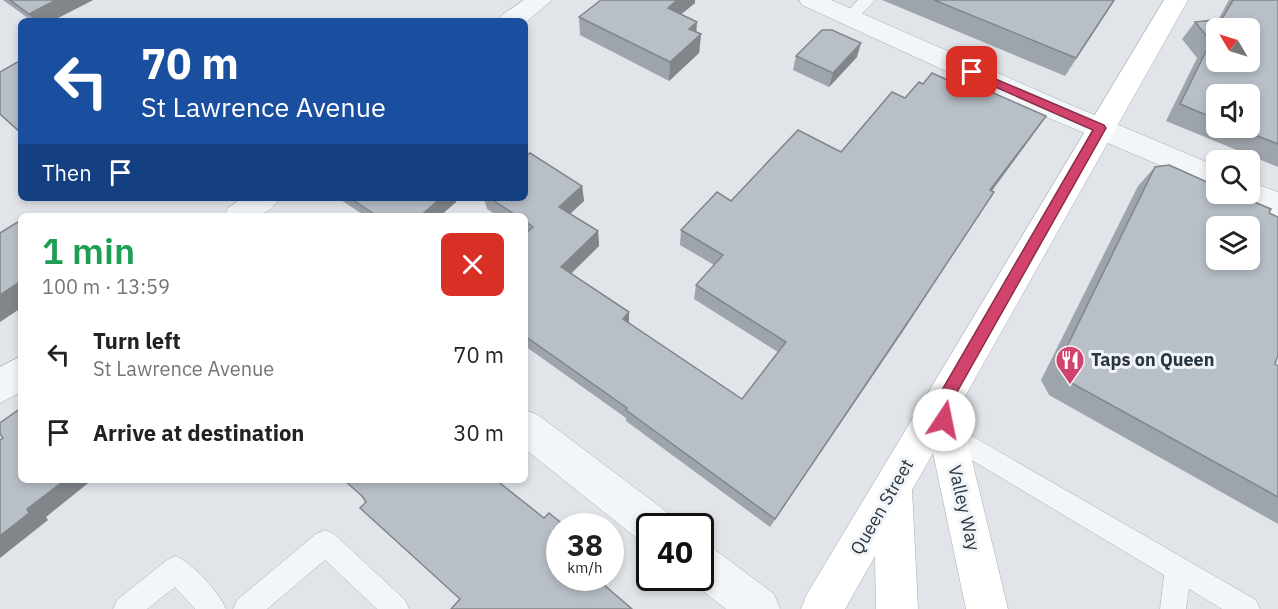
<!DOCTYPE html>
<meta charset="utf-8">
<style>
body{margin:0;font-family:"IBM Plex Sans",sans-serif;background:#f2f2f2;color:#222;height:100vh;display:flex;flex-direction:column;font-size:22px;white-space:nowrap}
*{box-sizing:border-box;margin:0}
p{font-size:20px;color:#767676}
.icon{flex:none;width:33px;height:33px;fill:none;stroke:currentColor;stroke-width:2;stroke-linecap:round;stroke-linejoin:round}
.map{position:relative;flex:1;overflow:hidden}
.panel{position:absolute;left:18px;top:213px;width:510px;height:270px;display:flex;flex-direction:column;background:#fff;border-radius:9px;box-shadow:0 3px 9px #0003}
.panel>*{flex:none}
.guide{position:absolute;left:18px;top:18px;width:510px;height:183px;border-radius:9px;box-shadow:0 3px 9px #0003;background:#1a4fa0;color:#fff;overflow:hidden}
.needle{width:39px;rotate:308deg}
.buttons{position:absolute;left:1206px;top:18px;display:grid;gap:12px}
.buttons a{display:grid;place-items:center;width:54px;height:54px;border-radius:9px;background:#fff;box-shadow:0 3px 9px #0003;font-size:30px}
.speed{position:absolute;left:546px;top:513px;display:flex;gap:12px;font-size:30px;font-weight:700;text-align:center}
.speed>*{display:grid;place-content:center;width:78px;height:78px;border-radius:50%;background:#fff;box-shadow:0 3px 9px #0003;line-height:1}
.speed small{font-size:15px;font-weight:400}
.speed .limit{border:3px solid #111;border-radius:9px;background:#fff;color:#111}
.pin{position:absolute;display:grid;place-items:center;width:51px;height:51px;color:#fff;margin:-26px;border-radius:12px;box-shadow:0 3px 9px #0006}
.me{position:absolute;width:66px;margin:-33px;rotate:11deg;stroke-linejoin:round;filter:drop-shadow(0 0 4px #0008)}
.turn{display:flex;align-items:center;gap:21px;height:126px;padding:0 24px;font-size:27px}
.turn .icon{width:78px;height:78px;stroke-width:2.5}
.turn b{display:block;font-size:42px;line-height:51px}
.then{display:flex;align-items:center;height:57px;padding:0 24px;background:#0003;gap:12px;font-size:22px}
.round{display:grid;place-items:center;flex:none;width:63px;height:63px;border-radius:9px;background:#f2f2f2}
.overview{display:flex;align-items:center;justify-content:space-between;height:102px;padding:0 24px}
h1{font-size:36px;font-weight:600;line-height:45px;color:#1e9e55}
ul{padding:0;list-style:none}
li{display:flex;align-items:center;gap:18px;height:78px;padding:0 24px}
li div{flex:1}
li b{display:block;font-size:22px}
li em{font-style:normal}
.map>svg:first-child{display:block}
</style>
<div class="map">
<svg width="1278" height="609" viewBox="0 0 1278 609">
<rect width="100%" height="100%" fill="#e1e5ea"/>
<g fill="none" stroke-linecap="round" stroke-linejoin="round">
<g stroke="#a6adb4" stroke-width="1">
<g id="lane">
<polygon points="858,0 875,0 856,20 844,20 842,17"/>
<polygon points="946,421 1256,600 1260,609 1222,609 1189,589 1186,609 1160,609 1164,575 938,440 934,432 938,424"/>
<polygon points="325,530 334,534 405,600 409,609 377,609 325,560 267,609 233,609 237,600 316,534"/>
<path d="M176 556C192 563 220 593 226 609H195L175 587 147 609H113L117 600 167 560Z"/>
</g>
</g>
<g stroke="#a6adb4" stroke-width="1">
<g id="street">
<polygon points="524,0 552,0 525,23 499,21 502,15"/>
<polygon points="799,0 831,0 1064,102 1216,166 1216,189 1044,116 802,5"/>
<polygon points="1250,182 1278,192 1278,217 1239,201 1235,194 1250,194"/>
<path d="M242 198H279C267 220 246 216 224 216L228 208Z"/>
<polygon points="21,356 21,392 0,403 0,367"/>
<polygon points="525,410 538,415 667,512 673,526 650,526 650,544 639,540 525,449"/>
<polygon points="700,543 714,549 774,594 780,609 726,609 686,578 700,578"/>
</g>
</g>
<g stroke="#a6adb4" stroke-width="1">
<polygon id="secondary" points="1164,0 1188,0 959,407 1008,609 966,609 933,453 912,490 918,609 876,609 875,556 845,609 801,609 807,594"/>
</g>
<use href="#lane" fill="#f3f6f8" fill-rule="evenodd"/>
<use href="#street" fill="#f3f6f8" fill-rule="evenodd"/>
<use href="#secondary" fill="#fff" fill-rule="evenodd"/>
</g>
<g fill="#9ea4ab" fill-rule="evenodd">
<polygon points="3,0 93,0 52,21 32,21"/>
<polygon points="601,0 695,0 695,3 681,14 697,32 701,34 699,53 669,81 580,35 579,17"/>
<polygon points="882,0 1115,0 1065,76"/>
<path d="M1229 0H1278V167L1166 121 1197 58 1182 39 1195 22 1218 20ZM1216 94 1250 128H1216Z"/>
<polygon points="796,56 857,57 829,87 793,70"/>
<polygon points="21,60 21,134 0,115 0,72"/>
<polygon points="923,84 970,90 1046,116 1035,132 992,191 906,327 770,527 626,421 626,418 525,346 525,216 498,216 487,209 484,198 525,198 582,186 584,201 570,214 598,231 599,246 571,274 629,323 742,399 778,352 694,299 696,285 714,265 680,245 681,230 731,201 841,152 905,98"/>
<polygon points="1155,167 1269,213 1275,364 1278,366 1278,524 1049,395 1041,380 1138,186"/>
<polygon points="338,198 455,198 456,202 440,216 365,216"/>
</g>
<g fill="#81868b">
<polygon points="56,0 93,0 52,21 35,21 29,14"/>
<polygon points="677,0 695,0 695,3 667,26 668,8"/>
<polygon points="697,22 696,39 701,34 699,53 669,81 670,62 689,29"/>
<polygon points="861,43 857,57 829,87 833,73"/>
<polygon points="1046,116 1035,132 981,205 990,190"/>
<polygon points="582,186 584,201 561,222 559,207"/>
<polygon points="441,198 455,198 456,202 440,216 420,216"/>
<polygon points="598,231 599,246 563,281 561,267"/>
<polygon points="21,281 21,308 0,322 0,295"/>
<polygon points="629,312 629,326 623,319"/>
<polygon points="65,480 92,480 46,517 48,520 0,558 0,536 27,509"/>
</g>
<g fill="#b8bfc7" stroke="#81868b" stroke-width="1.5" fill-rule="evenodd">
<polygon points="10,0 56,0 29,14"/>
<polygon points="601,0 677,0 668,8 697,22 689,29 701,34 670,62 579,17"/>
<polygon points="934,0 1114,0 1076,58"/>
<path d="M1233 0H1278V144L1237 128H1250V94H1216V119L1180 104 1211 41 1195 22 1222 19ZM1216 28H1250V62H1216Z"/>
<polygon points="822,30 832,30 861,43 833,73 796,56"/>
<polygon points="21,60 21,132 20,132 0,114 0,72"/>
<polygon points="932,73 970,90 975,85 1046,116 990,190 994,192 914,313 775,519 626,410 627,408 525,336 525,234 533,227 525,221 525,216 517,216 490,198 525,198 525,157 530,153 582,186 559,207 598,231 561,267 629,312 623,319 742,399 786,342 696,285 723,255 681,230 717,192 731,201 798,130 841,152 892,92 905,98 919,82 923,84"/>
<path d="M1169 165 1216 186V194H1235L1271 209 1269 213 1278 217V355L1275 364 1278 366V497L1066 380 1058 365 1155 167ZM1216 226H1250V260H1216Z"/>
<polygon points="350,198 441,198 420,216 377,216"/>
<polygon points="21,220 21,281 0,295 0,233"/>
<polygon points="21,408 21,480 65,480 27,509 29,513 0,536 0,440 3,438 0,434 0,423"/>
<polygon points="344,480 496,480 544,518 549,513 565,526 560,526 560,578 596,578 632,609 451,609 460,599 360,508 366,502 362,496"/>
</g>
<path fill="#d1436d" stroke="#882c47" stroke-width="1.5" d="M972 69 1104 125 1106 128 948 408 951 420 949 425 944 427 938 425C935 417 932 409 935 402L1093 130 968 75 967 72Z"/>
<defs>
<g id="restaurant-pin" transform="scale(1.5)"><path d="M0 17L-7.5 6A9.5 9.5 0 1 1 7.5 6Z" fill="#d1436d" stroke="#f0f4f7"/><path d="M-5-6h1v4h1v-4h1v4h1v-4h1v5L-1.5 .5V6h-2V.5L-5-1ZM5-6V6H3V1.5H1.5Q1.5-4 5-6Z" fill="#fff"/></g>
</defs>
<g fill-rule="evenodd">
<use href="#restaurant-pin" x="1070" y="360"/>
</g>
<g text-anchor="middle" stroke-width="6" stroke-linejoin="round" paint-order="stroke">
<g font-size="18" font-weight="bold" fill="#293542" stroke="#f0f4f7" text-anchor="start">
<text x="1091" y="366">Taps on Queen</text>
</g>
<g font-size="18" fill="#293542" stroke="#f0f4f7">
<text transform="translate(882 507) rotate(-60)" y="6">Queen Street</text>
<text transform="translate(964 508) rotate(77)" y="6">Valley Way</text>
</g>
</g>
</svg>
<div class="buttons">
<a><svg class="needle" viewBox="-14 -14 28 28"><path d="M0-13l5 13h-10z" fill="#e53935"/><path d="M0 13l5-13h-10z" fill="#767676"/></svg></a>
<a><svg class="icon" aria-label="sound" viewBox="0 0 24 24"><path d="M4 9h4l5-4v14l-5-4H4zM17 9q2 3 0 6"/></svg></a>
<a><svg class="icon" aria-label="search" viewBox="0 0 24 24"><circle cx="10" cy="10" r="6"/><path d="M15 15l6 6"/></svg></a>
<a><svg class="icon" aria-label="layers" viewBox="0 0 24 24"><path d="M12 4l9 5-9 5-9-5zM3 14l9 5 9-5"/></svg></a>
</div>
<div class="speed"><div>38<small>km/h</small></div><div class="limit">40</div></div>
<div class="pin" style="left:972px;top:72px;background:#d93025"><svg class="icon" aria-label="arrive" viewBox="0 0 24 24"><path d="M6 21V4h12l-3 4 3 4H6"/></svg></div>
<svg class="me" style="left:944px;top:420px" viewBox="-20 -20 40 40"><circle r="19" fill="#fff"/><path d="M0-13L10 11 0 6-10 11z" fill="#d1436d"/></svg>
<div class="guide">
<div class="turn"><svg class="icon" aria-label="left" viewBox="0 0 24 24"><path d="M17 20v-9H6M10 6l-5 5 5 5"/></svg><div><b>70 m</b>St Lawrence Avenue</div></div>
<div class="then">Then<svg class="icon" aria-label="arrive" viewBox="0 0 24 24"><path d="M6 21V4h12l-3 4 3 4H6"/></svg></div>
</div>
<section class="panel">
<div class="overview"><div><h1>1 min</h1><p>100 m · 13:59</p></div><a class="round" style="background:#d93025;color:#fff"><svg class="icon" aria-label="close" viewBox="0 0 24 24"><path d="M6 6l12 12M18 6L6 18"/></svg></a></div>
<ul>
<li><svg class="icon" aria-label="left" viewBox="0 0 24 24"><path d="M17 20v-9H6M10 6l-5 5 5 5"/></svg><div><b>Turn left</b><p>St Lawrence Avenue</p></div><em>70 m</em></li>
<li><svg class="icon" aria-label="arrive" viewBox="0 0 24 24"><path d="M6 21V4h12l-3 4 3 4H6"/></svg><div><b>Arrive at destination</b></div><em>30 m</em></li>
</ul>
</section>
</div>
